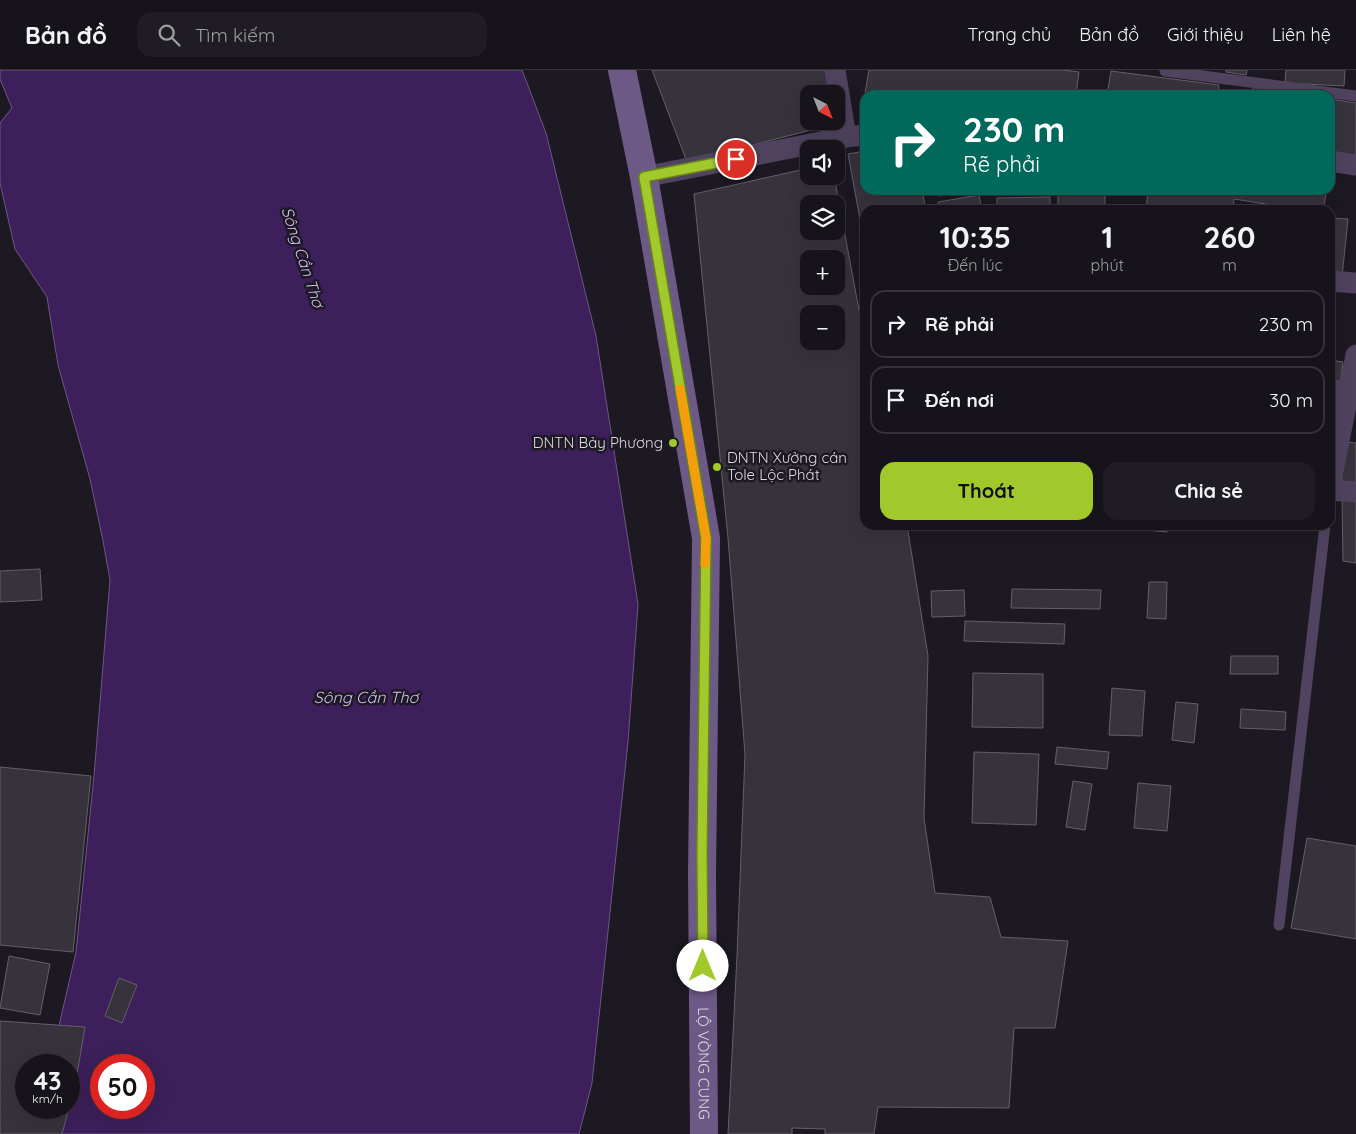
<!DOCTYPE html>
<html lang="vi">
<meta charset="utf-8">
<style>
body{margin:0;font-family:Quicksand,sans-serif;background:#1f1c23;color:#f1f3f6;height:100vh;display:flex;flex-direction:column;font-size:19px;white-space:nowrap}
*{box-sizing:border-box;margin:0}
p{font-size:16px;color:#9e9ea2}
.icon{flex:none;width:28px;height:28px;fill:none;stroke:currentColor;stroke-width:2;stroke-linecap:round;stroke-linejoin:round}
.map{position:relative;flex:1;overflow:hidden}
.details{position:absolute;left:860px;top:135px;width:475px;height:325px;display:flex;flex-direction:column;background:#16131a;border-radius:15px;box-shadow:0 5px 20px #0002,0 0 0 1px #353239}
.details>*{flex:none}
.hud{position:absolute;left:860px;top:20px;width:475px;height:105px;border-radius:15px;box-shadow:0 5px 20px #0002,0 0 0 1px #353239;background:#00695c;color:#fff;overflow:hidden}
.needle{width:32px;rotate:138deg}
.tools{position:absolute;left:800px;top:15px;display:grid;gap:10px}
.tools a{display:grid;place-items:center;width:45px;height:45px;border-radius:10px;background:#16131a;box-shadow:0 5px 20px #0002,0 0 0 1px #353239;font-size:25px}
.speed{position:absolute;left:15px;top:984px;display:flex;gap:10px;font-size:25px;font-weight:700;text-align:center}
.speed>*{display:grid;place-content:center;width:65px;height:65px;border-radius:50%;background:#16131a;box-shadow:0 5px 20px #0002,0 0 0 1px #353239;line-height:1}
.speed small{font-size:12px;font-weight:400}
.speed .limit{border:8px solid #d22;background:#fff;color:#111}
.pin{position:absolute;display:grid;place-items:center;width:42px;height:42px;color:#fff;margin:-21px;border:2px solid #fff;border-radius:50%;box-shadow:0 1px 5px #0007}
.me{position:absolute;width:55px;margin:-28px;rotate:0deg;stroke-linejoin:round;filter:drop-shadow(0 0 4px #0008)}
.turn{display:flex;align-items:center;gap:18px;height:105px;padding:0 20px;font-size:22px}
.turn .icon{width:65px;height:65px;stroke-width:2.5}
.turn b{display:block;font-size:35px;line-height:42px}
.eta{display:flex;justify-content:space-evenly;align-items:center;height:85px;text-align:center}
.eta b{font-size:30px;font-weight:700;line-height:35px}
.primary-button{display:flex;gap:10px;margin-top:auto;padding:10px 20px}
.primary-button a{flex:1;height:58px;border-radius:15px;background:#a1c92b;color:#111;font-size:20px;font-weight:700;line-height:58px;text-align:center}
.primary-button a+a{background:#1f1c23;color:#f1f3f6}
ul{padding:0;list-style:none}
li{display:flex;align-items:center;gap:15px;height:68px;margin:0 10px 8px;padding:0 10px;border:2px solid #353239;border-radius:15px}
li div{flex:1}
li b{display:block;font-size:19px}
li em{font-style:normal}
header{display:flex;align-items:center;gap:30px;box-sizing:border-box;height:70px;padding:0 25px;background:#16131a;border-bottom:1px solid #353239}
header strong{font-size:24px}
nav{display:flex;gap:28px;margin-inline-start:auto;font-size:18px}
.search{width:350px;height:45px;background:#1f1c23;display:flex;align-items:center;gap:12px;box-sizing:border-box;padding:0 18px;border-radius:15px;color:#9e9ea2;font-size:19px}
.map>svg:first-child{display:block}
</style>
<header>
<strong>Bản đồ</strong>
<div class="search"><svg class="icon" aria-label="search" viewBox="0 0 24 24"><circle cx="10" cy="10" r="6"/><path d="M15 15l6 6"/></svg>Tìm kiếm</div>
<nav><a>Trang chủ</a><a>Bản đồ</a><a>Giới thiệu</a><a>Liên hệ</a></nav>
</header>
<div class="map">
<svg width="1356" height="1064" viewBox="0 0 1356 1064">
<rect width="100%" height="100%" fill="#1d1922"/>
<path fill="#3d1f5b" stroke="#6d5784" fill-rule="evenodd" d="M0 0H522L546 63 596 266 638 534 628 672 592 1013 579 1064H35L41 1038H69V995H50L76 882 94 706 110 510 103 471 90 409 58 295 47 227 15 179 0 113V53L12 38 0 9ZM101 995H144V1038H101Z"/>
<g fill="#37333d" stroke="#645f6b" fill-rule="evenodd">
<polygon points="652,0 829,0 833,24 809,24 809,51 836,51 838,53 687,92"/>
<polygon points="869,0 1063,0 1079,2 1076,25 885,25 865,23"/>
<polygon points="1226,0 1247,0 1246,5 1226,2"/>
<polygon points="1286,0 1345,0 1344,16 1285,13"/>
<polygon points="1111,1 1219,15 1218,25 1107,25"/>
<polygon points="1253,17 1302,25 1251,25"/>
<polygon points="1330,29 1356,33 1356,88 1330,84"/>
<polygon points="865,81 865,120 922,120 926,140 865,140 865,176 848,84"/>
<path d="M809 98V106H834L865 272V455H907L928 586 924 748 935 823 990 827 1001 867 1068 871 1055 958H1014L1009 1038 878 1037 874 1064H825V1059L792 1058V1064H728L737 886 745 684 728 468 694 124ZM809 134H836V161H809ZM809 189H836V216H809ZM809 244H836V271H809Z"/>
<polygon points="939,120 978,120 939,126"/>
<rect x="1058" y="120" width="47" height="20"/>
<polygon points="1148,120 1327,120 1323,140 1302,140 1234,129 1233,140 1146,140"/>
<polygon points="979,125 982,140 939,140 938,132"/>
<polygon points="1050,127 1050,140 997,140 997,128"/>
<polygon points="1330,148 1348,149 1342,207 1330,206"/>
<polygon points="1330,290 1343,292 1340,314 1330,312"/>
<polygon points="1346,372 1356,373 1356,420 1341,418"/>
<polygon points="1342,425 1356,427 1356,493 1343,491"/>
<polygon points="1092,455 1167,455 1167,462"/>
<polygon points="40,499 42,530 0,532 0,501"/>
<polygon points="1149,512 1167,512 1166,549 1147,548"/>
<polygon points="1012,519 1101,520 1100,539 1011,538"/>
<polygon points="964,520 965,546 932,547 931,521"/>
<polygon points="965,551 1065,554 1064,574 964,571"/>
<polygon points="1231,586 1278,586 1278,604 1230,604"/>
<polygon points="973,603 1043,604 1043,658 972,657"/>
<polygon points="1112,618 1145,621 1142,666 1109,665"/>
<polygon points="1176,632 1198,634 1194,673 1172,670"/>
<polygon points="1241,639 1286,642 1285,660 1240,658"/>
<polygon points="1057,677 1109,682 1107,699 1055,694"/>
<polygon points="974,682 1039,684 1036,755 972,753"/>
<polygon points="0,697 91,706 73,882 0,875"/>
<polygon points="1073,711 1092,714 1085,760 1066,757"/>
<polygon points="1138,713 1171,716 1167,761 1134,758"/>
<polygon points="1307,768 1356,776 1356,869 1291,858"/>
<polygon points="9,886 50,894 40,945 0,938"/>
<polygon points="119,908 137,915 122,953 105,946"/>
<path d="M0 951 85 957 75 1016 62 1064H0ZM26 995H69V1038H26Z"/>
</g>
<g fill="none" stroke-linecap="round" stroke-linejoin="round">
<g stroke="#4f435f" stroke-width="11">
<polyline points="1165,1 1356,26"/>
<polyline points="1279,855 1325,455"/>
</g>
<g stroke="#4f435f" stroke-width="21">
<polyline points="835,0 846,67"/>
<polyline points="1330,91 1356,95"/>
<polyline points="644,107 846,67 865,65"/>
<polyline points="1330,211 1356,213"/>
<polyline points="1330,320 1348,322"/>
<polyline points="1330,416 1356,285"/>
<polyline points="1330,420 1356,422"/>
</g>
<path stroke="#6c5985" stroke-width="28" id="s1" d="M622 0 644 107 706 468 702 803 704 1064"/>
</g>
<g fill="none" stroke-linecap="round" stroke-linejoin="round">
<g stroke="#69831c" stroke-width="12">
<polyline id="route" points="703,896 702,783 706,468 644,107 736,89"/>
</g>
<use href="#route" stroke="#a1c92b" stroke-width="9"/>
<polyline stroke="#f59e0b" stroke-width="9" points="680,319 706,468 705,494"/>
</g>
<g fill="#a1c92b" stroke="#1d1922" stroke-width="2">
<circle cx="673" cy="373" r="5"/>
<circle cx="717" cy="397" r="5"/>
</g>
<g text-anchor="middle" stroke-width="5" stroke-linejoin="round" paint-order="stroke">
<g font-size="15" fill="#dedbe2" stroke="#1d1922" text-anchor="end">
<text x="663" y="378">DNTN Bảy Phương</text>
<text x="727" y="393" text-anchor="start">DNTN Xưởng cán<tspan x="727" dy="17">Tole Lộc Phát</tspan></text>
</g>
<g font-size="15" fill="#dedbe2" stroke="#1d1922">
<text dy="5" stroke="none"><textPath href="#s1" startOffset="1001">LỘ VÒNG CUNG</textPath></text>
</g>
<g font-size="16" font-style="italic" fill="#d6bef7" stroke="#1d1922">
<text transform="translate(303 187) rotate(72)" y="6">Sông Cần Thơ</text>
<text x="366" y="633">Sông Cần Thơ</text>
</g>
</g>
</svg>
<div class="tools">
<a><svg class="needle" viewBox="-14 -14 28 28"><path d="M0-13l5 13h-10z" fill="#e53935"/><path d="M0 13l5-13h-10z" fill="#9e9ea2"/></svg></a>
<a><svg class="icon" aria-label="sound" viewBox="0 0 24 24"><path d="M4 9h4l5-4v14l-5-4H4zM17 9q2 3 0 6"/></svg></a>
<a><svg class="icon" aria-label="layers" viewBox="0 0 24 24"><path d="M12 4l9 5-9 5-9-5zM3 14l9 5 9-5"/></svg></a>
<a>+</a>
<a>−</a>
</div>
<div class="speed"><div>43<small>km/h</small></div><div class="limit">50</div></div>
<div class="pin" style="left:736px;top:89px;background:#d93025"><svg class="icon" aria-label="arrive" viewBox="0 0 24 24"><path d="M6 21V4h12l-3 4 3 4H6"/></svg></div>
<svg class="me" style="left:703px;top:896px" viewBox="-20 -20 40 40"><circle r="19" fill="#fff"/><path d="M0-13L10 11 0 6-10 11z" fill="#a1c92b"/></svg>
<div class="hud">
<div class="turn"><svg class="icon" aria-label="right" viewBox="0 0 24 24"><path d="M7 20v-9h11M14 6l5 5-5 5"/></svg><div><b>230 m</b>Rẽ phải</div></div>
</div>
<section class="details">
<div class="eta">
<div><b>10:35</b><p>Đến lúc</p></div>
<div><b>1</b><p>phút</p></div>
<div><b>260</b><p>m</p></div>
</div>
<ul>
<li><svg class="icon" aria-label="right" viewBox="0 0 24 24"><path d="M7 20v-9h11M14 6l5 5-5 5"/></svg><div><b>Rẽ phải</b></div><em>230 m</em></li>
<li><svg class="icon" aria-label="arrive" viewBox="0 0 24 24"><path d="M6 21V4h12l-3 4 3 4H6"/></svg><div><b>Đến nơi</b></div><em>30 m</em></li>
</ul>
<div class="primary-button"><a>Thoát</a><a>Chia sẻ</a></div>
</section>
</div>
